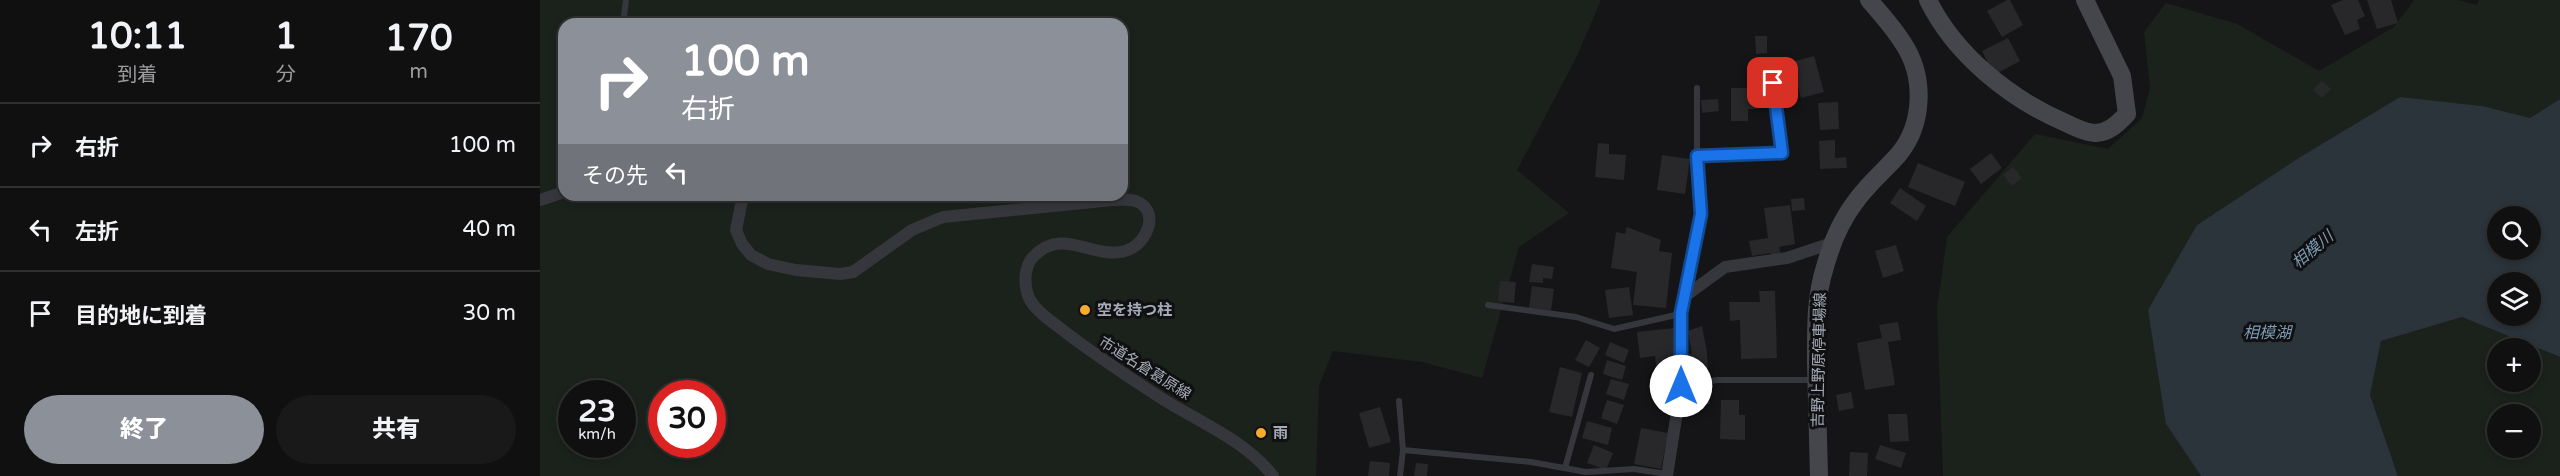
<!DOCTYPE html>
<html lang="ja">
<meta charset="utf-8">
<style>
body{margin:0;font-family:"Varela Round","Noto Sans JP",sans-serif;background:#19191a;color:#f1f3f6;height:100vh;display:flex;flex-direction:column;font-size:22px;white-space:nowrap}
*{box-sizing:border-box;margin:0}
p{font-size:20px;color:#9c9d9f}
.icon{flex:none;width:33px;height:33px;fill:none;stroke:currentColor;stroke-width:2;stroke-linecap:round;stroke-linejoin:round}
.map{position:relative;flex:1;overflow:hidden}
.panel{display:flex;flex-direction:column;background:#101011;width:540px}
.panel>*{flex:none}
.hud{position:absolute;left:18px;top:18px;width:570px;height:183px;border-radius:18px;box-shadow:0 3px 9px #0003,0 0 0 2px #303031;background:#8c9099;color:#fff;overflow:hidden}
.buttons{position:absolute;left:1947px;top:206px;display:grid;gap:12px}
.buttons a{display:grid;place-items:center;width:54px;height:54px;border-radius:50%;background:#101011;box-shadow:0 3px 9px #0003,0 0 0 2px #303031;font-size:30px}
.speed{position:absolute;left:18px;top:380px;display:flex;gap:12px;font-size:30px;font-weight:700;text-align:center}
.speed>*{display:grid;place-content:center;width:78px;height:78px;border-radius:50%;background:#101011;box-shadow:0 3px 9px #0003,0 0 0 2px #303031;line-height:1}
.speed small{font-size:15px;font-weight:400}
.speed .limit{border:9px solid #d22;background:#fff;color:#111}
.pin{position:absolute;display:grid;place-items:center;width:51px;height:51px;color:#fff;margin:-26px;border-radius:12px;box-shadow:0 3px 9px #0006}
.me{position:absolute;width:66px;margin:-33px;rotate:0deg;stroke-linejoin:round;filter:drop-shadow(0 0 4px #0008)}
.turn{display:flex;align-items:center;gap:21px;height:126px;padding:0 24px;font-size:27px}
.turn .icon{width:78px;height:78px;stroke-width:2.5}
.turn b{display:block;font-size:42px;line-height:51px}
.then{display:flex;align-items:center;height:57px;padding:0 24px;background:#0003;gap:12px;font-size:22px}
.eta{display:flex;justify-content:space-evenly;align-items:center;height:102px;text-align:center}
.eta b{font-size:36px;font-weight:800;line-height:42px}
.action{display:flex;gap:12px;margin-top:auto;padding:12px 24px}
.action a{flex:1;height:69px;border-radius:36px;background:#8c9099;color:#fff;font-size:24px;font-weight:800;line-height:69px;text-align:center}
.action a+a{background:#19191a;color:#f1f3f6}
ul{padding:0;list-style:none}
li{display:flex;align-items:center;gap:18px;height:84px;padding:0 24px;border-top:2px solid #303031}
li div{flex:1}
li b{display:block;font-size:22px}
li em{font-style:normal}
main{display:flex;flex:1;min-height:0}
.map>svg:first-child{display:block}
</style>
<main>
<section class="panel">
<div class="eta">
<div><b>10:11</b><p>到着</p></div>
<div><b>1</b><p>分</p></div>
<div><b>170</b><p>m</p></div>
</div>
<ul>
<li><svg class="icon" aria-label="right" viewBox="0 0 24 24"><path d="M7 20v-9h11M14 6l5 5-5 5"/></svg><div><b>右折</b></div><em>100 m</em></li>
<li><svg class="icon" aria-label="left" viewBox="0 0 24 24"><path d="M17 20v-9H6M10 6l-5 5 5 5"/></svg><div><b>左折</b></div><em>40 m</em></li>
<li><svg class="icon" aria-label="arrive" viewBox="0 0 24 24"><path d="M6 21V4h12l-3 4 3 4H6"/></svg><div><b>目的地に到着</b></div><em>30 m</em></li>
</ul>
<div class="action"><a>終了</a><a>共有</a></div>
</section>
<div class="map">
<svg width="2020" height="476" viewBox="0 0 2020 476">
<rect width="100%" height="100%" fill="#151517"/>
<g fill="#1b221c" fill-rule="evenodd">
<path d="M0 0H1061L1037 56 977 170 1029 213 979 247 942 378 882 362 793 351 779 386 776 476H0ZM24 24H582V195H24ZM32 393H82V444H32ZM122 393H172V444H122Z"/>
<polygon points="1874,0 1918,0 1937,5 1939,0 2020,0 2020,99 1990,118 1941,106 1860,97 1757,159 1657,225 1626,424 1661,476 1403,476 1397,309 1407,237 1495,134 1568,149 1602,118 1610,88 1604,32 1626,3 1697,24 1779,71 1854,27"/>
<path d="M1922 317 2020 357V476H1858L1830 395 1841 341ZM1958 348H1990V381H1958ZM1958 414H1990V447H1958Z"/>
</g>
<path fill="#2b343b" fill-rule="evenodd" d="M1860 97 1942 106 1990 118 2020 99V357L1922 317 1841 341 1830 395 1858 476H1661L1626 424 1608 310 1657 225 1757 159ZM1958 216H1990V249H1958ZM1958 282H1990V315H1958Z"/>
<g fill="#28282b">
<polygon points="1467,0 1470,0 1483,25 1462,37 1447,11"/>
<polygon points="1803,0 1818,0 1825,16 1817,20 1820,29 1805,35 1791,5"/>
<polygon points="1827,0 1851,0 1858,23 1837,29"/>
<polygon points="1215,36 1227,36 1227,53 1216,54"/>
<polygon points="1468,38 1480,61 1454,75 1442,51"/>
<polygon points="1274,56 1284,92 1261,98 1252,62"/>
<polygon points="1782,81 1791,89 1782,98 1773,90"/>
<polygon points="1191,88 1217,88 1217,109 1208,109 1208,121 1191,121"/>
<polygon points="1178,99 1179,111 1162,113 1161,100"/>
<polygon points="1298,102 1299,129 1280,130 1278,103"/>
<polygon points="1295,140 1295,158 1306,157 1307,168 1280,169 1279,141"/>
<polygon points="1058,143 1069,144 1069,154 1086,155 1084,180 1055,177"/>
<polygon points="1451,153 1462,168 1441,184 1430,169"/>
<polygon points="1122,155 1150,159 1145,194 1117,190"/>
<polygon points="1378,163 1425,182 1415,206 1368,187"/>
<polygon points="1473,167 1482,178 1472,186 1463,175"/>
<polygon points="1360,188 1386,206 1377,221 1350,203"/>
<polygon points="1264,198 1265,210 1252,211 1251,199"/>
<polygon points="1250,205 1255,244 1239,247 1241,255 1231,256 1230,253 1212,256 1209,241 1228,238 1224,208"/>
<polygon points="1087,227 1121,240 1119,251 1132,253 1126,308 1093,305 1097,272 1071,268 1076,232 1085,234"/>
<polygon points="1356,245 1364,271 1343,278 1335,251"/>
<polygon points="992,264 1014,267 1012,279 1003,278 1003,283 989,282"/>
<polygon points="960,281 976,282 974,303 958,301"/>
<polygon points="992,286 1014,289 1011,311 989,308"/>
<polygon points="1089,287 1093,315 1069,318 1065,290"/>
<polygon points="1219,291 1235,291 1237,358 1201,359 1200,320 1190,321 1189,302 1220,302"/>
<polygon points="1358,322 1361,340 1348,342 1355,385 1325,390 1317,343 1342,338 1339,325"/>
<polygon points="1162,326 1167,352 1168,376 1147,376 1146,354 1152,354 1148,331"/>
<polygon points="1134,328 1139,372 1117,374 1115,356 1100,358 1097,332"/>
<polygon points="1046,340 1060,348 1049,367 1035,360"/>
<polygon points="1070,342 1089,350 1084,363 1065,355"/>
<polygon points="1067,360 1086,366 1082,380 1063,374"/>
<polygon points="1020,367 1042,373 1032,417 1009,412"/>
<polygon points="1071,379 1089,384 1084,400 1066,394"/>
<polygon points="1168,390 1170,404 1154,405 1153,392"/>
<polygon points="1311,392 1314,408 1299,411 1296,395"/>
<polygon points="1067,400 1084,405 1077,424 1061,418"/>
<polygon points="1181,400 1199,400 1199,415 1205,415 1205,440 1180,439"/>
<polygon points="840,407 851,442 829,448 819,413"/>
<polygon points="1348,414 1367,414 1369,441 1350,442"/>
<polygon points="1047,421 1072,428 1068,445 1042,438"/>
<polygon points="1101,428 1128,433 1121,469 1094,464"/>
<polygon points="1054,445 1073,453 1066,470 1047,463"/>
<polygon points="1340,445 1366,453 1361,468 1335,459"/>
<polygon points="1310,452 1328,453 1327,476 1309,476"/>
<polygon points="830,461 850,463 849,476 828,476"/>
<polygon points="876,463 888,464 887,476 874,476"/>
</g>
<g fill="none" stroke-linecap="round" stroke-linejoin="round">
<g stroke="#36373c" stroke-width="6">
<polyline points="83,24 86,0"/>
<polyline points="1157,156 1242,153 1233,83"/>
<polyline points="1145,296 1161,214 1157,156 1157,88"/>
<polyline points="948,305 1036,317 1074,329 1140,314"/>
<polyline points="1141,386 1177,380 1275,380"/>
<polyline points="859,401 863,450 991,462 1046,472 1094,469 1127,474"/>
<polyline points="1025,468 1051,375"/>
<polyline points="860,476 863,450"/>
</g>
<g stroke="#36373c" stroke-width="12">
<path d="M203 195 196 230 202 244 211 255 228 264 256 270 300 274 313 272 372 230 403 217 573 200C582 200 592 198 600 203 618 214 607 240 592 248 558 266 525 223 493 257 485 266 484 280 487 292 490 307 508 319 520 328 552 353 587 376 621 398 659 422 705 440 733 476"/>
<polyline points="0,200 24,192"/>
<polyline points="1127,476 1141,386 1141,313 1144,297 1185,267 1247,258 1295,242"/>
</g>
<g stroke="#44464c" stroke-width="18">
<path d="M1388 0C1415 55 1470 99 1526 123 1534 127 1547 133 1556 133 1570 132 1578 123 1587 114L1582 76 1545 0"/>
<path d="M1279 476C1278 438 1277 400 1276 362 1276 330 1275 298 1285 267 1291 245 1302 219 1316 201 1328 184 1345 170 1359 154 1384 123 1385 76 1363 43 1353 27 1341 14 1329 0"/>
</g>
</g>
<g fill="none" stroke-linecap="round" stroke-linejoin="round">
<g stroke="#114b97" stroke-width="15">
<polyline id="route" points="1141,386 1141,313 1161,214 1157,156 1242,153 1233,83"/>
</g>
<use href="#route" stroke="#1a73e8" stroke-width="10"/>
</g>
<g fill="#f5ab2e" stroke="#101012" stroke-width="2">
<circle cx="545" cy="310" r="6"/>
<circle cx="721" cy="433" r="6"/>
</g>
<g text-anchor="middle" stroke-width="6" stroke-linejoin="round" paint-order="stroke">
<g font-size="15" font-weight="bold" fill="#a6acb7" stroke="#101012" text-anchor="start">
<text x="557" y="315">空を持つ柱</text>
<text x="733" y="438">雨</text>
</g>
<g font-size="15" fill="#a6acb7" stroke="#101012">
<text transform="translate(1279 360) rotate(-89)" y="5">吉野上野原停車場線</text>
<text transform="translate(605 368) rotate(32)" y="5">市道名倉葛原線</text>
</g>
<g font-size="16" font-style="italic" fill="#7d9cb3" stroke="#101012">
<text transform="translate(1772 249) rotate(-40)" y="6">相模川</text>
<text x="1727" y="338">相模湖</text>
</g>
</g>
</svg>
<div class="buttons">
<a><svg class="icon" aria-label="search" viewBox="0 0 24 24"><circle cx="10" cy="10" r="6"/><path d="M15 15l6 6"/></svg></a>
<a><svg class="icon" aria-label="layers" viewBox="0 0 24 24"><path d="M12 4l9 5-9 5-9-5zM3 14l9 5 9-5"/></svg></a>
<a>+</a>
<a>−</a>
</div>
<div class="speed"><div>23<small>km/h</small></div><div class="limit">30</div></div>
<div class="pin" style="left:1233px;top:83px;background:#d93025"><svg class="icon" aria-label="arrive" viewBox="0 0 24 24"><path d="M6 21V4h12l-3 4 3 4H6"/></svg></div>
<svg class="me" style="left:1141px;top:386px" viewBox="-20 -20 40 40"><circle r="19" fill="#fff"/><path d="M0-13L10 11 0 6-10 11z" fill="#1a73e8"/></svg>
<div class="hud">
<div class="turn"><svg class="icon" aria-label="right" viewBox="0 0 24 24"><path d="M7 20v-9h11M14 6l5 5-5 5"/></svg><div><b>100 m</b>右折</div></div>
<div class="then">その先<svg class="icon" aria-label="left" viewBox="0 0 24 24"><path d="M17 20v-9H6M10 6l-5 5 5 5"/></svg></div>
</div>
</div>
</main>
